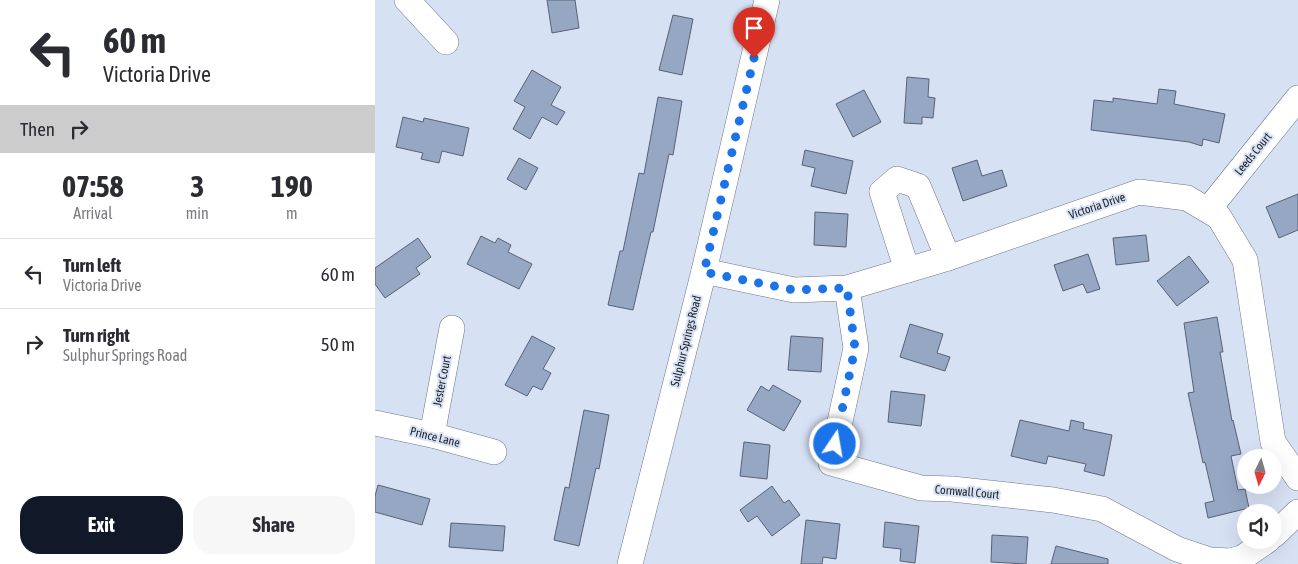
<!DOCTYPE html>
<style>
body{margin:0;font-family:"Asap Condensed",sans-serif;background:#f7f7f7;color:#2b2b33;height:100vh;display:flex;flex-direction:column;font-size:19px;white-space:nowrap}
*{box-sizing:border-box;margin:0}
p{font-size:16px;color:#7c7c81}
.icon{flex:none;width:28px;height:28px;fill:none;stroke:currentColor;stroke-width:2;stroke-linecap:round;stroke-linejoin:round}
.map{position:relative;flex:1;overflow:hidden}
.drawer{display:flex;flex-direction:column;background:#fff;width:375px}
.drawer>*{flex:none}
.banner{background:#fff;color:#2b2b33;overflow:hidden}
.needle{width:32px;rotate:185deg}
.controls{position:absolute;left:862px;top:449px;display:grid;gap:10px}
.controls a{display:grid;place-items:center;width:45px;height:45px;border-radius:50%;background:#fff;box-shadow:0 5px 20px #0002;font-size:25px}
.pin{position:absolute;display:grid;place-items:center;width:42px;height:42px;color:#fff;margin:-51px -21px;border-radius:50% 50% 50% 0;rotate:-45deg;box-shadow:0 0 5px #0007}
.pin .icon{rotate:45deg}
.me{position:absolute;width:55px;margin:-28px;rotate:12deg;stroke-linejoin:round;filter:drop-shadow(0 0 4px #0008)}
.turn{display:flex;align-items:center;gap:18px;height:105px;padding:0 20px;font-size:22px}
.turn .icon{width:65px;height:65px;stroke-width:2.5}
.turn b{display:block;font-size:35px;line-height:42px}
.then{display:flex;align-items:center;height:48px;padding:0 20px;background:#0003;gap:10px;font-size:19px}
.eta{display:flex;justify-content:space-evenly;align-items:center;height:85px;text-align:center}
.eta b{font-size:30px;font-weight:700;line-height:35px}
.primary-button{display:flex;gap:10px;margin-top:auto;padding:10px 20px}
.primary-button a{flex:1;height:58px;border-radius:20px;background:#111827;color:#fff;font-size:20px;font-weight:700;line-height:58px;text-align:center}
.primary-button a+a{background:#f7f7f7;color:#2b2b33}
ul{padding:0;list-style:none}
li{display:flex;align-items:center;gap:15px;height:70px;padding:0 20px;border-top:1px solid #e1e1e2}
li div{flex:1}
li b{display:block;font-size:19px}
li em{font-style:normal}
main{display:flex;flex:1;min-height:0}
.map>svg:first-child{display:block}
</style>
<main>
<section class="drawer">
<div class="banner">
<div class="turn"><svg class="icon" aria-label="left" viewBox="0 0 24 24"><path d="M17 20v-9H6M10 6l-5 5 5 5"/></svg><div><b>60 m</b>Victoria Drive</div></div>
<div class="then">Then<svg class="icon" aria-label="right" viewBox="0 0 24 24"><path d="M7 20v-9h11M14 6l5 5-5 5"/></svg></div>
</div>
<div class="eta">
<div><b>07:58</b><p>Arrival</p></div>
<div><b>3</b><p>min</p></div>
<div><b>190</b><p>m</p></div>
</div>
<ul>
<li><svg class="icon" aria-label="left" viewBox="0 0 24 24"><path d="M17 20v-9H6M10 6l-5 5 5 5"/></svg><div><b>Turn left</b><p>Victoria Drive</p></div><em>60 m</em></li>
<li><svg class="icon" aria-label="right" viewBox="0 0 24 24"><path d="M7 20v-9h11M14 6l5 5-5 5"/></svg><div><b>Turn right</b><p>Sulphur Springs Road</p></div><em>50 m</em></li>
</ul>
<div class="primary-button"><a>Exit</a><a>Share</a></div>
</section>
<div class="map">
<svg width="923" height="564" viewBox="0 0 923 564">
<rect width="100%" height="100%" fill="#d7e1f4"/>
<g fill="#96a7c4" stroke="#596273">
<polygon points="172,0 200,0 204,28 177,33"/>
<polygon points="298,15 318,19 307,75 284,70"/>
<polygon points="157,70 186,87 176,105 190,112 182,125 167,117 155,139 138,129 150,107 139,101"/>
<polygon points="532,77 554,79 553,97 560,98 558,118 547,117 547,124 529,123"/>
<polygon points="784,89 801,91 799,104 850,114 844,143 828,139 827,146 814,142 716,130 719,100 738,102 738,98 782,104"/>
<polygon points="489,90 506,122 478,137 461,104"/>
<polygon points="283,97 307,101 298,155 294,154 278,232 276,232 258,310 233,305 245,251 248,251 264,173 269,174"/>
<polygon points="28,117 48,122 49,118 94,128 88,156 67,151 64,163 46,159 48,153 21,147"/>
<polygon points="430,150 478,161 471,194 436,186 440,168 427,165"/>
<polygon points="144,158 163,168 151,190 132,179"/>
<polygon points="602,160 607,176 627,170 632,186 588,201 577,168"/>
<polygon points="923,194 923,230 904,238 891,207"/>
<polygon points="440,212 473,214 471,247 439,245"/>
<polygon points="771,235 774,261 741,265 738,238"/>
<polygon points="106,236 120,243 123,238 136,245 133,252 157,264 144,289 92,264"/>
<polygon points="43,238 56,257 41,268 45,274 10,298 0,284 0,268"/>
<polygon points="713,254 725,289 712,293 708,284 688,291 679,265"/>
<polygon points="814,256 834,282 802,306 782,281"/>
<polygon points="842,317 848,352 845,352 857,421 858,420 866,454 856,456 863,490 870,489 874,508 833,518 830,503 839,501 830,462 828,463 813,393 819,392 809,323"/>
<polygon points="535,324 568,334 562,353 575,357 570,371 525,357"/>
<polygon points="157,336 180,348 168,369 176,373 167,390 158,386 152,396 130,385"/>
<polygon points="416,336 448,338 446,372 413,370"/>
<polygon points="398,385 426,401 409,431 372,410 386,386 394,391"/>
<polygon points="516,391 550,395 546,426 513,422"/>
<polygon points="209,410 234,415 224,469 221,468 204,546 179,540 190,487 194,488"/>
<polygon points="645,420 694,431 696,420 709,423 708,429 737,435 729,476 709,471 711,464 673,456 671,464 636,456"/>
<polygon points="369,442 395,445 392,479 365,476"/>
<polygon points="3,485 55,499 47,525 0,512 0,496"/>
<polygon points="397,486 409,503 414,500 425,515 397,536 382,516 373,522 365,510"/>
<polygon points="431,520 465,524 461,559 448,557 447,564 426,564"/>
<polygon points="510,522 544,526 540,563 525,561 526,549 508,547"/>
<polygon points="76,523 130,526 128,551 74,547"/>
<polygon points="617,535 653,537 651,564 616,562"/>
<polygon points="681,546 733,559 733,564 676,564"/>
</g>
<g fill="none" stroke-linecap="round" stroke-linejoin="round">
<g stroke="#6e7889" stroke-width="26">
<g id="minor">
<polyline points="32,0 71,42"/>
<polyline points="833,210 923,98"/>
<polyline points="532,270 507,192 522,179 543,186 573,258"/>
<polyline points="329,271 419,290 472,288 573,258 764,192 812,198 844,217 870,260 898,442 923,478"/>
<polyline points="472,288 481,348 456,463 546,488 577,489 678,500 727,509 802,549 835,560 855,561 867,558 893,540"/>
<polyline points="0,423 57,435 119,452"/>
<polyline points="57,435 77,328"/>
<polyline points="899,535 923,512"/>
<polyline points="255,564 329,271 392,0"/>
</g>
</g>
<use href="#minor" stroke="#fff" stroke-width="25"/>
</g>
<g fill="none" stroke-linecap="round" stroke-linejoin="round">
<polyline stroke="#1a73e8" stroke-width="9" stroke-dasharray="0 16.2" points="379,58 329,272 419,290 472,288 480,348 460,444"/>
</g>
<g text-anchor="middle" stroke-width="4" stroke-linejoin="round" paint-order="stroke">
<g font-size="12" fill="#1b1f26" stroke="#d7e1f4">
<text transform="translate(878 154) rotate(-51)" y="4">Leeds Court</text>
<text transform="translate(722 206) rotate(-19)" y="4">Victoria Drive</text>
<text transform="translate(311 341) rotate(-76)" y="4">Sulphur Springs Road</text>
<text transform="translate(67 381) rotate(-79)" y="4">Jester Court</text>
<text transform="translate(60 437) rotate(14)" y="4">Prince Lane</text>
<text transform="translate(592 492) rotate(5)" y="4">Cornwall Court</text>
</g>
</g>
</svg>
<div class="controls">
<a><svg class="needle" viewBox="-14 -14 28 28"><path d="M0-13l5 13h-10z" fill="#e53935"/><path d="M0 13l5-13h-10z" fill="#7c7c81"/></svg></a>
<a><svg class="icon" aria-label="sound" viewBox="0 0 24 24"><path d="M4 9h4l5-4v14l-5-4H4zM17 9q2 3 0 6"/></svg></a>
</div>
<div class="pin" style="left:379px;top:58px;background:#d93025"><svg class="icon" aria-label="arrive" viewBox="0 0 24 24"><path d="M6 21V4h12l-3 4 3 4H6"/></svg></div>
<svg class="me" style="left:460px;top:444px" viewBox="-20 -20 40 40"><circle r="17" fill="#1a73e8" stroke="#fff" stroke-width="3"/><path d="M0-11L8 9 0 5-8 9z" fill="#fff"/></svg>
</div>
</main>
